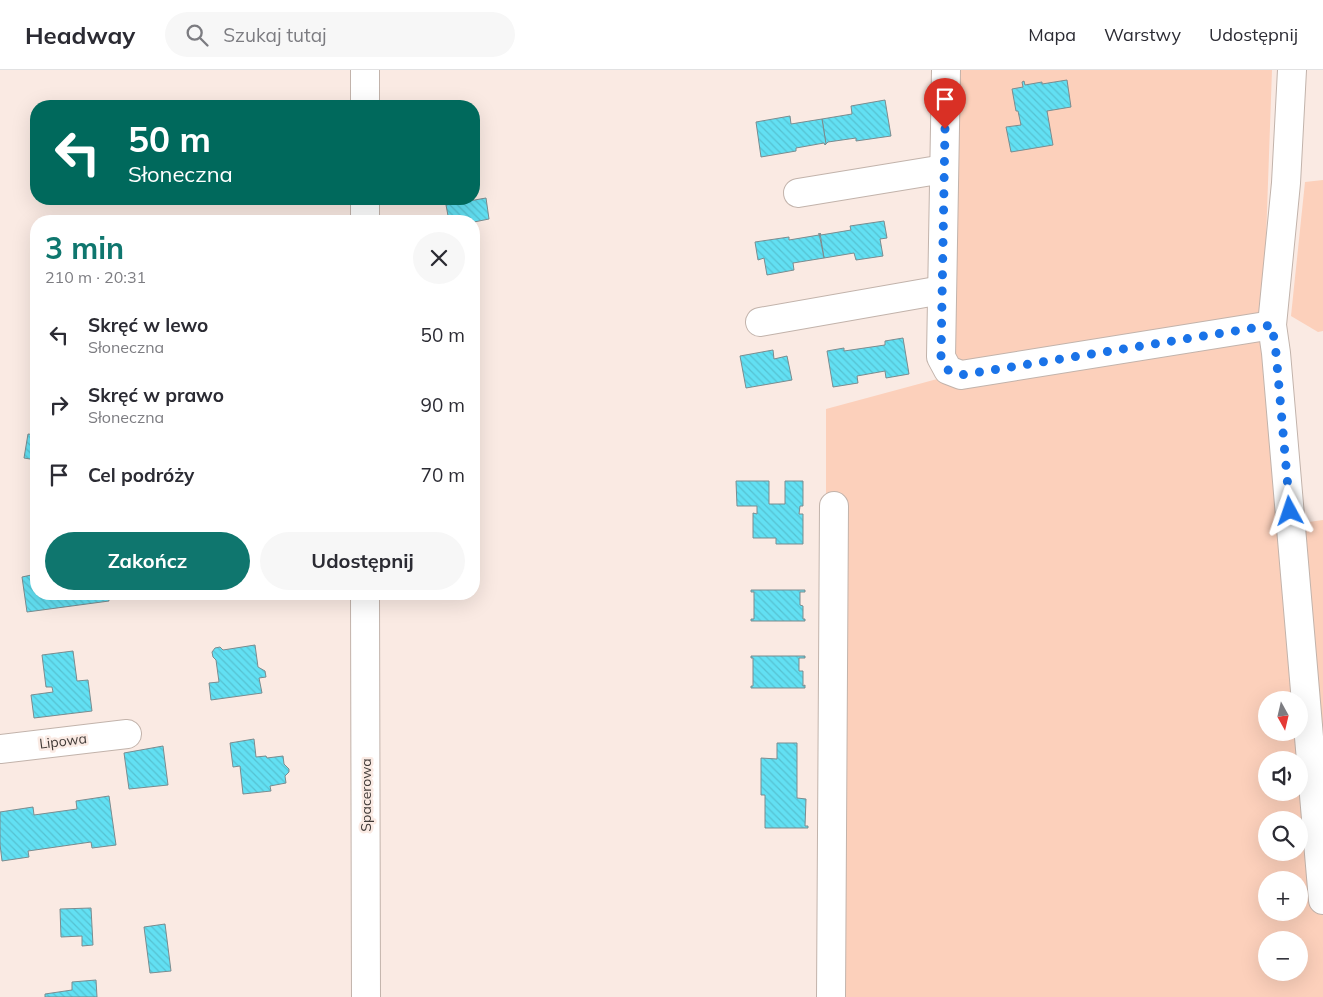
<!DOCTYPE html>
<html lang="pl">
<meta charset="utf-8">
<style>
body{margin:0;font-family:Mulish,sans-serif;background:#f7f7f7;color:#2b2b33;height:100vh;display:flex;flex-direction:column;font-size:19px;white-space:nowrap}
*{box-sizing:border-box;margin:0}
p{font-size:16px;color:#7c7c81}
.icon{flex:none;width:28px;height:28px;fill:none;stroke:currentColor;stroke-width:2;stroke-linecap:round;stroke-linejoin:round}
.map{position:relative;flex:1;overflow:hidden}
.drawer{position:absolute;left:30px;top:145px;width:450px;height:385px;display:flex;flex-direction:column;background:#fff;border-radius:20px;box-shadow:0 5px 20px #0002}
.drawer>*{flex:none}
.top-card{position:absolute;left:30px;top:30px;width:450px;height:105px;border-radius:20px;box-shadow:0 5px 20px #0002;background:#00695c;color:#fff;overflow:hidden}
.needle{width:32px;rotate:172deg}
.buttons{position:absolute;left:1258px;top:621px;display:grid;gap:10px}
.buttons a{display:grid;place-items:center;width:50px;height:50px;border-radius:50%;background:#fff;box-shadow:0 5px 20px #0002;font-size:25px}
.pin{position:absolute;display:grid;place-items:center;width:42px;height:42px;color:#fff;margin:-51px -21px;border-radius:50% 50% 50% 0;rotate:-45deg;box-shadow:0 0 5px #0007}
.pin .icon{rotate:45deg}
.me{position:absolute;width:55px;margin:-28px;rotate:355deg;stroke-linejoin:round;filter:drop-shadow(0 0 4px #0008)}
.turn{display:flex;align-items:center;gap:18px;height:105px;padding:0 15px;font-size:22px}
.turn .icon{width:65px;height:65px;stroke-width:2.5}
.turn b{display:block;font-size:35px;line-height:42px}
.round{display:grid;place-items:center;flex:none;width:52px;height:52px;border-radius:26px;background:#f7f7f7}
.overview{display:flex;align-items:center;justify-content:space-between;height:85px;padding:0 15px}
h1{font-size:30px;font-weight:700;line-height:38px;color:#0f766e}
.action{display:flex;gap:10px;margin-top:auto;padding:10px 15px}
.action a{flex:1;height:58px;border-radius:30px;background:#0f766e;color:#fff;font-size:20px;font-weight:700;line-height:58px;text-align:center}
.action a+a{background:#f7f7f7;color:#2b2b33}
ul{padding:0;list-style:none}
li{display:flex;align-items:center;gap:15px;height:70px;padding:0 15px}
li div{flex:1}
li b{display:block;font-size:19px}
li em{font-style:normal}
header{display:flex;align-items:center;gap:30px;box-sizing:border-box;height:70px;padding:0 25px;background:#fff;border-bottom:1px solid #e1e1e2}
header strong{font-size:24px}
nav{display:flex;gap:28px;margin-inline-start:auto;font-size:18px}
.search{width:350px;height:45px;background:#f7f7f7;display:flex;align-items:center;gap:12px;box-sizing:border-box;padding:0 18px;border-radius:28px;color:#7c7c81;font-size:19px}
.map>svg:first-child{display:block}
</style>
<header>
<strong>Headway</strong>
<div class="search"><svg class="icon" aria-label="search" viewBox="0 0 24 24"><circle cx="10" cy="10" r="6"/><path d="M15 15l6 6"/></svg>Szukaj tutaj</div>
<nav><a>Mapa</a><a>Warstwy</a><a>Udostępnij</a></nav>
</header>
<div class="map">
<svg width="1323" height="927" viewBox="0 0 1323 927">
<defs>
<pattern id="building-back-hatch" width="6" height="6" patternUnits="userSpaceOnUse" patternTransform="scale(1.25)"><rect width="6" height="6" fill="#62e0f3"/><path d="M-1 5l2 2M0 0l6 6M5-1l2 2" fill="none" stroke="#56c1d1"/></pattern>
</defs>
<rect width="100%" height="100%" fill="#faeae3"/>
<g fill="#fcd0bb" fill-rule="evenodd">
<path d="M946 0H1272L1263 254 1287 455 1323 450V927H826V339L941 308ZM1266 630H1299V662H1266ZM1266 690H1299V722H1266ZM1266 750H1299V782H1266ZM1266 810H1299V842H1266ZM1266 870H1299V902H1266Z"/>
<polygon points="1323,110 1323,261 1318,262 1291,246 1305,112"/>
</g>
<g fill="url(#building-back-hatch)" stroke="#7b8c8f">
<polygon points="1067,10 1071,37 1047,41 1053,75 1011,82 1006,57 1021,55 1018,41 1016,41 1012,19 1023,17 1022,12 1024,11 1025,15 1042,12 1042,14"/>
<polygon points="885,30 891,66 856,71 856,68 828,72 826,74 822,49 852,44 851,36"/>
<polygon points="790,46 791,54 822,49 826,74 825,75 824,73 796,78 796,81 761,87 756,52"/>
<polygon points="486,128 489,149 474,152 449,151 446,135"/>
<polygon points="884,151 887,168 880,169 883,186 856,190 854,183 824,188 820,163 821,165 851,160 850,156"/>
<polygon points="819,163 824,188 793,193 794,200 767,205 764,188 758,190 755,172 789,167 789,170 819,165"/>
<polygon points="903,268 909,304 886,308 885,301 857,306 858,313 833,317 827,281 844,278 844,281 885,275 885,271"/>
<polygon points="773,280 774,289 787,286 792,310 746,318 740,286"/>
<polygon points="28,364 36,365 36,390 24,388"/>
<polygon points="736,411 769,411 769,434 785,434 785,411 803,411 803,436 800,436 799,444 803,444 803,474 776,474 776,468 753,468 753,443 757,444 757,436 737,436"/>
<polygon points="36,504 36,524 108,524 109,531 27,542 22,507"/>
<polygon points="751,520 805,520 805,522 800,522 800,535 803,536 803,549 805,549 805,551 751,551 751,549 754,549 754,522 751,522"/>
<polygon points="255,575 258,597 265,601 266,607 259,608 262,623 211,630 209,613 219,612 216,590 213,587 212,582 215,578 220,577 223,580"/>
<polygon points="73,581 77,611 88,610 92,641 34,648 31,625 53,622 52,617 46,617 42,585"/>
<polygon points="751,586 805,586 805,588 799,588 799,601 803,601 803,616 805,615 805,618 751,618 751,616 753,616 753,588 751,588"/>
<polygon points="254,669 256,687 266,686 267,688 283,686 284,694 289,699 289,702 285,706 286,713 270,716 271,721 243,724 240,696 233,697 230,673"/>
<polygon points="777,673 797,673 797,728 806,729 805,756 808,756 808,758 765,758 765,725 761,725 761,688 777,689"/>
<polygon points="163,676 168,715 129,719 124,683"/>
<polygon points="109,726 116,775 92,778 91,772 28,781 29,787 2,791 0,774 0,742 33,737 34,745 77,739 76,731"/>
<polygon points="91,838 93,875 82,876 82,866 61,867 60,839"/>
<polygon points="165,854 171,901 150,903 144,857"/>
<polygon points="96,910 97,927 45,927 45,924 72,920 72,912"/>
</g>
<g fill="none" stroke-linecap="round" stroke-linejoin="round">
<g stroke="#c2b3ab" stroke-width="30">
<g id="minor">
<polyline points="365,0 365,36"/>
<polyline points="946,0 941,287 948,300 961,305 1272,255"/>
<polyline points="1292,0 1286,113 1272,255 1276,283 1323,830"/>
<polyline points="798,123 944,99"/>
<polyline points="365,129 365,151"/>
<polyline points="760,252 942,220"/>
<polyline points="365,524 366,927"/>
<polyline points="0,679 127,664"/>
<polyline points="831,927 834,436"/>
</g>
</g>
<use href="#minor" stroke="#fff" stroke-width="28"/>
</g>
<g fill="none" stroke-linecap="round" stroke-linejoin="round">
<polyline stroke="#1a73e8" stroke-width="9" stroke-dasharray="0 16.2" points="945,59 941,287 948,300 961,305 1272,255 1276,283 1290,441"/>
</g>
<g text-anchor="middle" stroke-width="5" stroke-linejoin="round" paint-order="stroke">
<g font-size="14" fill="#413b38" stroke="#faeae3">
<text transform="translate(63 671) rotate(-7)" y="5">Lipowa</text>
<text transform="translate(366 725) rotate(-90)" y="5">Spacerowa</text>
</g>
</g>
</svg>
<div class="buttons">
<a><svg class="needle" viewBox="-14 -14 28 28"><path d="M0-13l5 13h-10z" fill="#e53935"/><path d="M0 13l5-13h-10z" fill="#7c7c81"/></svg></a>
<a><svg class="icon" aria-label="sound" viewBox="0 0 24 24"><path d="M4 9h4l5-4v14l-5-4H4zM17 9q2 3 0 6"/></svg></a>
<a><svg class="icon" aria-label="search" viewBox="0 0 24 24"><circle cx="10" cy="10" r="6"/><path d="M15 15l6 6"/></svg></a>
<a>+</a>
<a>−</a>
</div>
<div class="pin" style="left:945px;top:59px;background:#d93025"><svg class="icon" aria-label="arrive" viewBox="0 0 24 24"><path d="M6 21V4h12l-3 4 3 4H6"/></svg></div>
<svg class="me" style="left:1290px;top:441px" viewBox="-20 -20 40 40"><path d="M0-17L14 15 0 8-14 15z" fill="#1a73e8" stroke="#fff" stroke-width="4"/></svg>
<div class="top-card">
<div class="turn"><svg class="icon" aria-label="left" viewBox="0 0 24 24"><path d="M17 20v-9H6M10 6l-5 5 5 5"/></svg><div><b>50 m</b>Słoneczna</div></div>
</div>
<section class="drawer">
<div class="overview"><div><h1>3 min</h1><p>210 m · 20:31</p></div><a class="round"><svg class="icon" aria-label="close" viewBox="0 0 24 24"><path d="M6 6l12 12M18 6L6 18"/></svg></a></div>
<ul>
<li><svg class="icon" aria-label="left" viewBox="0 0 24 24"><path d="M17 20v-9H6M10 6l-5 5 5 5"/></svg><div><b>Skręć w lewo</b><p>Słoneczna</p></div><em>50 m</em></li>
<li><svg class="icon" aria-label="right" viewBox="0 0 24 24"><path d="M7 20v-9h11M14 6l5 5-5 5"/></svg><div><b>Skręć w prawo</b><p>Słoneczna</p></div><em>90 m</em></li>
<li><svg class="icon" aria-label="arrive" viewBox="0 0 24 24"><path d="M6 21V4h12l-3 4 3 4H6"/></svg><div><b>Cel podróży</b></div><em>70 m</em></li>
</ul>
<div class="action"><a>Zakończ</a><a>Udostępnij</a></div>
</section>
</div>
